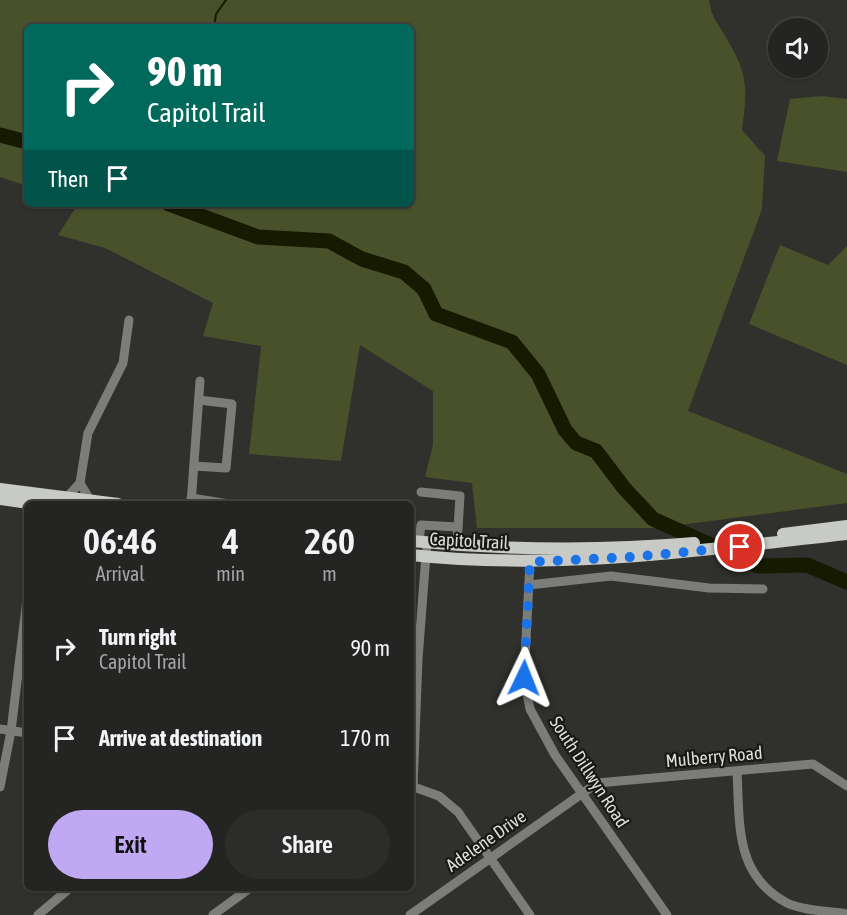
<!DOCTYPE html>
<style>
body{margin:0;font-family:"Asap Condensed",sans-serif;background:#2c2d2a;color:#f1f3f6;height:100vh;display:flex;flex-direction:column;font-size:22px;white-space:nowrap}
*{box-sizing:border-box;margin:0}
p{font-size:20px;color:#a3a5a5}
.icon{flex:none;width:33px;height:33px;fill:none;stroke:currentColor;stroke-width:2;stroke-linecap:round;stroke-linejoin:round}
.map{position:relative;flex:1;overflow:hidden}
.sheet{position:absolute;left:24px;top:501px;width:390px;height:390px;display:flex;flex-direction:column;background:#242522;border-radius:9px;box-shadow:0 2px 4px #0004,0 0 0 2px #414240}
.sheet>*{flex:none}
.banner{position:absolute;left:24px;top:24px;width:390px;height:183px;border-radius:9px;box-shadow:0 2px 4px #0004,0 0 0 2px #414240;background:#00695c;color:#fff;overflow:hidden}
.fabs{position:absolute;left:768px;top:18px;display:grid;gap:12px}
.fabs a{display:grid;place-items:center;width:60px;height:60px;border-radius:50%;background:#242522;box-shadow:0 2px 4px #0004,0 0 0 2px #414240;font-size:30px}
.pin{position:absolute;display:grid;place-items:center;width:51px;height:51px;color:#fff;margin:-26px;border:3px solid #fff;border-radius:50%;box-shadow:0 2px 6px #0007}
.me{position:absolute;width:66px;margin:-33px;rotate:2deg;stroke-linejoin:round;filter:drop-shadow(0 0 4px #0008)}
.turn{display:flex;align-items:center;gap:21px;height:126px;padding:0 24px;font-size:27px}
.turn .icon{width:78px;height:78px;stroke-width:2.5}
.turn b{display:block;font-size:42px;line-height:51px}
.then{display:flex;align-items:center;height:57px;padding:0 24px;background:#0003;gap:12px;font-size:22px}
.eta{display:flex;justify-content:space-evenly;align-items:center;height:102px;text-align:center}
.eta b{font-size:36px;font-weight:600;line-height:42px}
.button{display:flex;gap:12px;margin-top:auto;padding:12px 24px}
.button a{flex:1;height:69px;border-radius:36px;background:#c0a8f3;color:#111;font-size:24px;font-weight:600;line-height:69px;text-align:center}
.button a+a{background:#2c2d2a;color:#f1f3f6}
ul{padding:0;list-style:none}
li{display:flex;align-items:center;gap:18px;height:90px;padding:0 24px}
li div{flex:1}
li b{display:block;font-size:22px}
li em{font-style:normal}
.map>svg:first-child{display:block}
</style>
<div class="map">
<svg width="847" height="915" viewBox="0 0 847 915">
<rect width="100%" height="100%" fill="#30312d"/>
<g fill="#49512b">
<path d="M0 0H709C711 18 720 26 728 41 749 76 747 92 742 130L765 156 762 209 688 411 847 474V503L657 528H477L472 483 425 477 433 445V391L360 345 341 461 249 454 261 346 203 336 213 303 105 248 58 235 78 204H411V27H27V186L0 177Z"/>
<polygon points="822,96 847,99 847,172 777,161 790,99"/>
<polygon points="780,245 828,265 847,246 847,365 749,324"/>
</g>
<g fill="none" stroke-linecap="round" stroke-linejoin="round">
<polyline stroke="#151a01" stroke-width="2" points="214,27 216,14 226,0"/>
<g stroke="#151a01" stroke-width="15">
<polyline points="0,135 27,142"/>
<polyline points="169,204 258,237 329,241 362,259 404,272 424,289 436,314 512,342 538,374 565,430 576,443 596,451 624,488 653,519 758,566 807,565 847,582"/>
</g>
<g stroke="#7c7d7b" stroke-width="9">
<polyline points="194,466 226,468 232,404 199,400"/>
<polyline points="80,483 88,433 123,363 129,320"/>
<polyline points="421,492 460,496 457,544"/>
<polyline points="67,497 80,483 90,500"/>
<polyline points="191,498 229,504"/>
<polyline points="191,504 200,381"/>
<polyline points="419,541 421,525 458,527"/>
<polyline points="530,562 524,678 530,709 555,755 667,915"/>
<polyline points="529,585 611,576 709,588 763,589"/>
<polyline points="0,729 27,733"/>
<path d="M737 772C740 823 734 875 787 903 804 911 829 911 847 914"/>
<polyline points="411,786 439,796 458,812 530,915"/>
<polyline points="0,787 11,731 27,599"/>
<polyline points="413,787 418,659 427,542"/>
<polyline points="38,915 70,888"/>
<polyline points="213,915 250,888"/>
<polyline points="410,915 597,783 813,764 847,786"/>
</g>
<g stroke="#c8cac5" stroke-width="12">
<polyline points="0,489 118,504"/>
<polyline points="0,499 36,504"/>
<polyline points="783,534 847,526"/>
<path d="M411 541C505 550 601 551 694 543"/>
<path d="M411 555C557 571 702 550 847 534"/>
</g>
</g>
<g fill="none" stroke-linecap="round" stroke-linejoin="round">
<polyline stroke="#1a73e8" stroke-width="10" stroke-dasharray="0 18" points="524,678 530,562 632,557 740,547"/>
</g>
<g text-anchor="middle" stroke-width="4.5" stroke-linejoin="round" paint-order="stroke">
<g font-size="18" fill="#dedfdc" stroke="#181817">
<text transform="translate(469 541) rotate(3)" y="6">Capitol Trail</text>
<text transform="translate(714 757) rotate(-5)" y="6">Mulberry Road</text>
<text transform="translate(589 772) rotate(57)" y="6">South Dillwyn Road</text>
<text transform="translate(486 841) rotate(-35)" y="6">Adelene Drive</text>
</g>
</g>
</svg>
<div class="fabs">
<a><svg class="icon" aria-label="sound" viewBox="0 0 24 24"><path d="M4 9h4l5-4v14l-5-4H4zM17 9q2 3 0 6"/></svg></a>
</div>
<div class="pin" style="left:740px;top:547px;background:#d93025"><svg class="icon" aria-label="arrive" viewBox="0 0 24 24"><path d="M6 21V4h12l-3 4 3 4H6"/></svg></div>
<svg class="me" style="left:524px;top:678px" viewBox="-20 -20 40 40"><path d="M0-17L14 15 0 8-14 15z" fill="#1a73e8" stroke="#fff" stroke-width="4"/></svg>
<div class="banner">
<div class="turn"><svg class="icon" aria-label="right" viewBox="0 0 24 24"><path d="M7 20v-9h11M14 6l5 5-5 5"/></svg><div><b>90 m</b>Capitol Trail</div></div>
<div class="then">Then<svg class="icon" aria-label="arrive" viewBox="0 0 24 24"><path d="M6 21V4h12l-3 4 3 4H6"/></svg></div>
</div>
<section class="sheet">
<div class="eta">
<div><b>06:46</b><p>Arrival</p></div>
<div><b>4</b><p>min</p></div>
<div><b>260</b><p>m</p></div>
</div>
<ul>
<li><svg class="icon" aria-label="right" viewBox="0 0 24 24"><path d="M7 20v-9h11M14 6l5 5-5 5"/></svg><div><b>Turn right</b><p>Capitol Trail</p></div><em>90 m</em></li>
<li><svg class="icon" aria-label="arrive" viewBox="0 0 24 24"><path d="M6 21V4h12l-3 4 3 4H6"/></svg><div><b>Arrive at destination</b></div><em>170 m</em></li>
</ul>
<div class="button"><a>Exit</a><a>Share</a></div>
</section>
</div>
